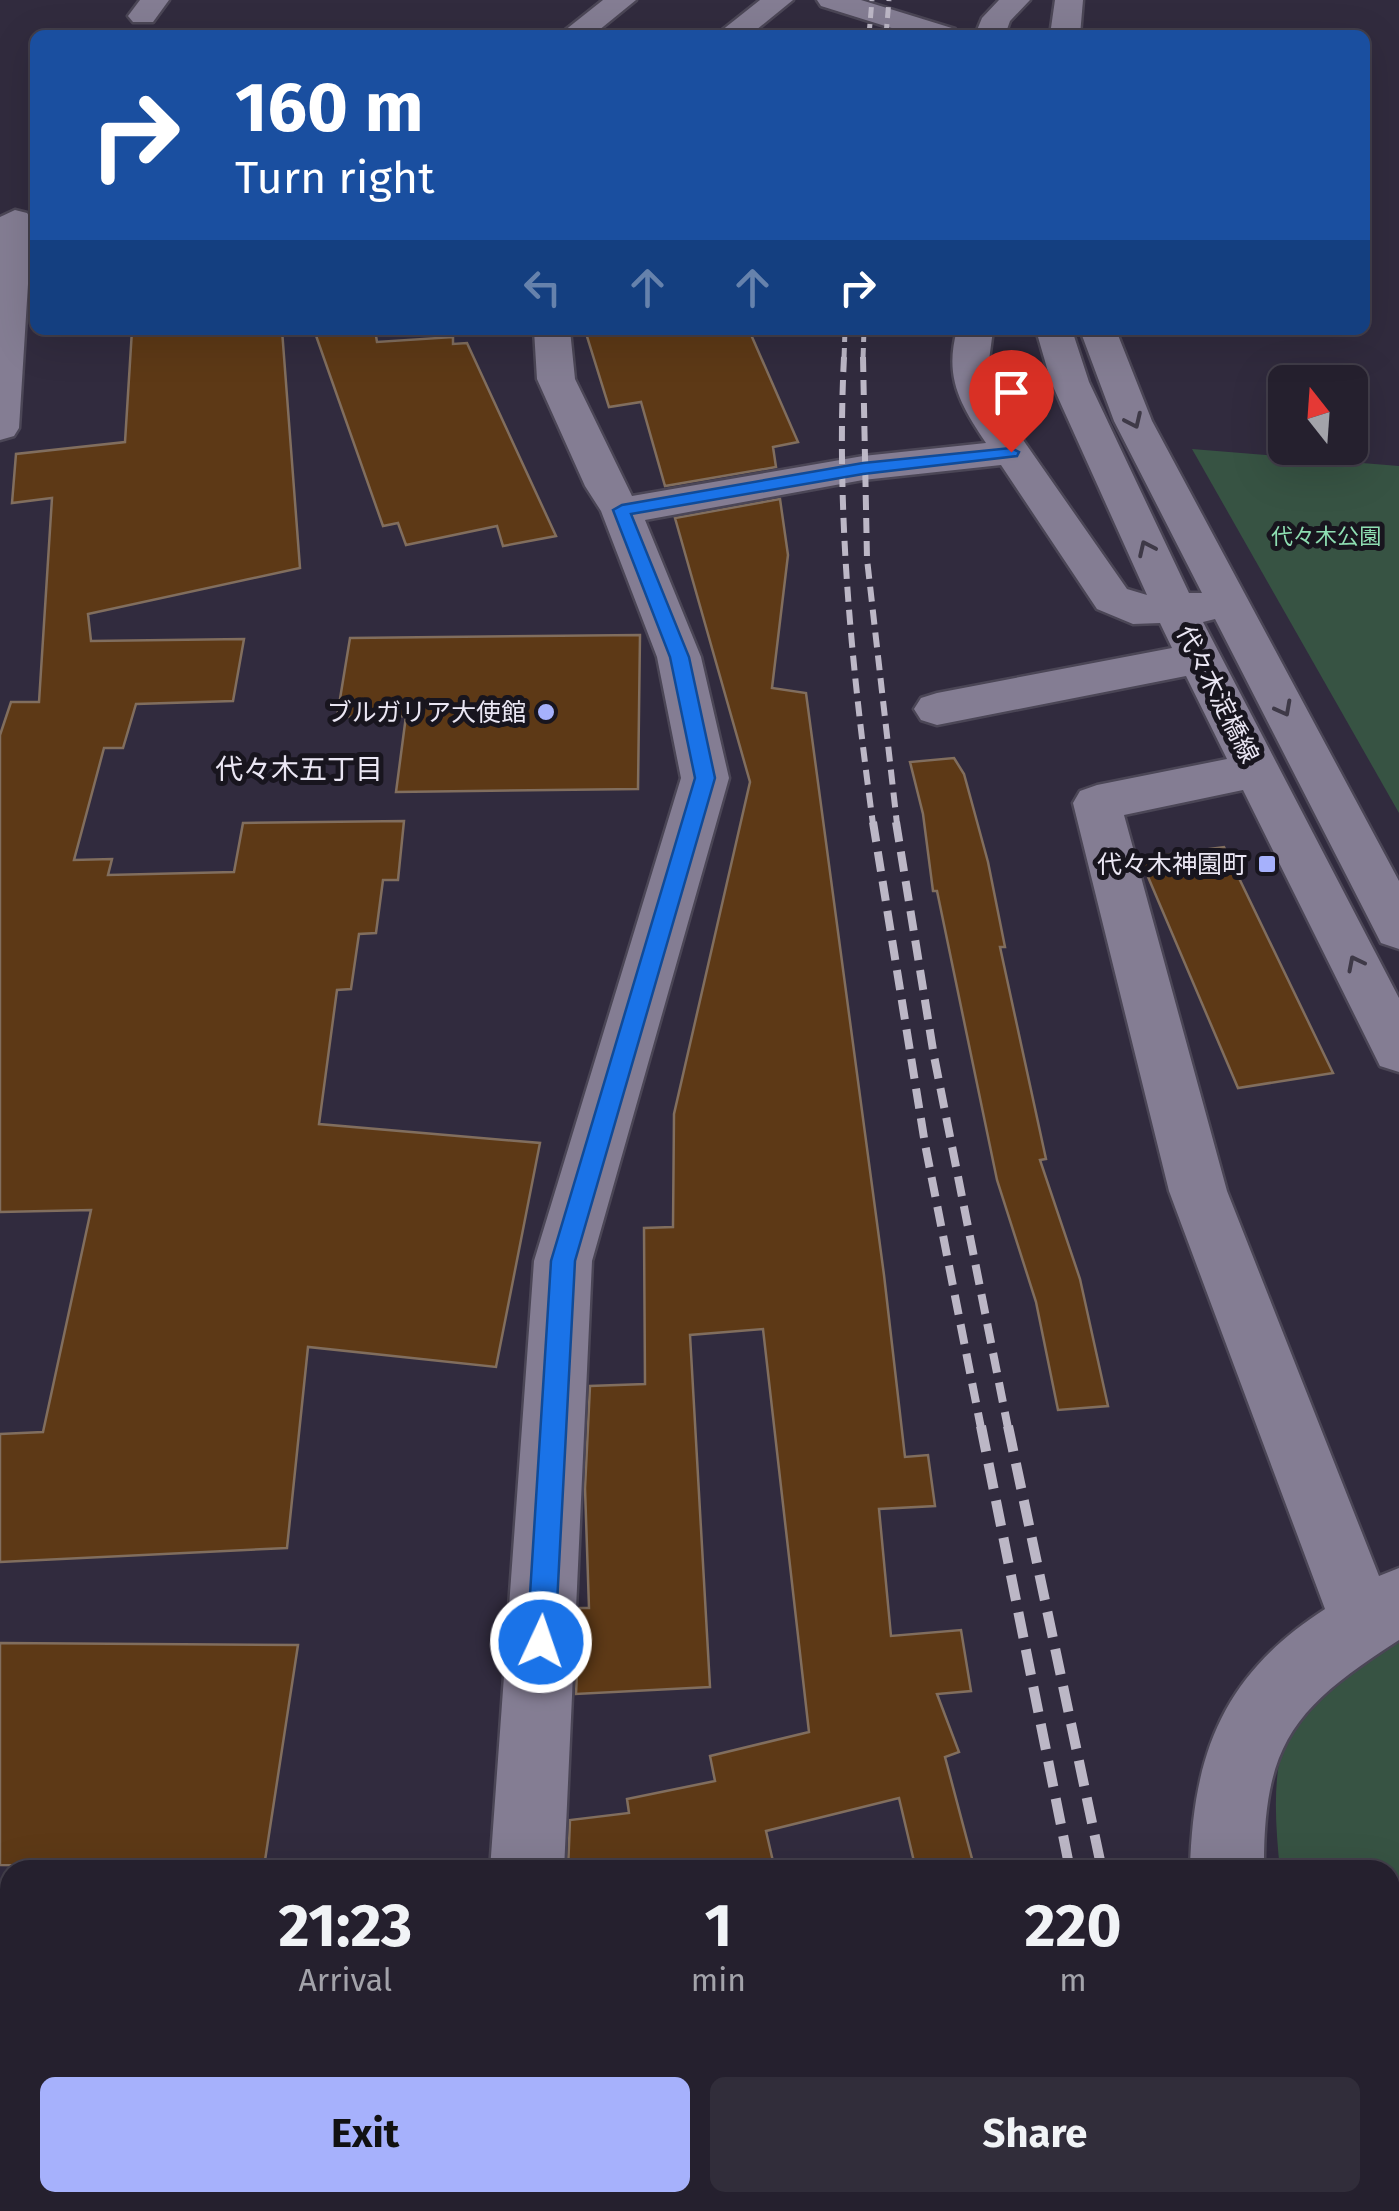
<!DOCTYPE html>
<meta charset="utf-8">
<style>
body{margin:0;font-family:"Fira Sans","Noto Sans JP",sans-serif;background:#312d3a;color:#f1f3f6;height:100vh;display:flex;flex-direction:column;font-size:38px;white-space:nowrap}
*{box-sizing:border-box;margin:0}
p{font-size:32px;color:#a3a3aa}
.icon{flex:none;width:55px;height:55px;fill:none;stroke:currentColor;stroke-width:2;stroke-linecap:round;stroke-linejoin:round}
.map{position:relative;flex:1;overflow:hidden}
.sheet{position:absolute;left:0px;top:1860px;width:1400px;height:352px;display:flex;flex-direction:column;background:#25202e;border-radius:30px 30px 0 0;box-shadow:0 10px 40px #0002,0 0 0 2px #423e4a}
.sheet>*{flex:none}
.top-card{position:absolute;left:30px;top:30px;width:1340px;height:305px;border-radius:15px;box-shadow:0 10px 40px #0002,0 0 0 2px #423e4a;background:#1a4fa0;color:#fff;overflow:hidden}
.needle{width:65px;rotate:343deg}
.tools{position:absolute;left:1268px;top:365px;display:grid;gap:20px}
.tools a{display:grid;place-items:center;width:100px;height:100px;border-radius:15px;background:#25202e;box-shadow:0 10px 40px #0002,0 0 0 2px #423e4a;font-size:50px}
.pin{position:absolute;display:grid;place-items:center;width:85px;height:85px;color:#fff;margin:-102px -42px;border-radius:50% 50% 50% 0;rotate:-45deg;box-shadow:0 0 10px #0007}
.pin .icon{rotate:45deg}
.me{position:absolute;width:110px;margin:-55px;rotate:3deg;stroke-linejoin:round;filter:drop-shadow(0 0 8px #0008)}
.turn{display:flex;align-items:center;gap:35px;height:210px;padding:0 40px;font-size:45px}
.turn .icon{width:130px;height:130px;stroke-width:2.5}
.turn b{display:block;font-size:70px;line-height:85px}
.lanes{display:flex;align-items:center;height:95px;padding:0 40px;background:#0003;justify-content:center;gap:50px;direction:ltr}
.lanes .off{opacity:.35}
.eta{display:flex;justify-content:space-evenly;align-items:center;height:170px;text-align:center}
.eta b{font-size:60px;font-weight:700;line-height:70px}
.button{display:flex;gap:20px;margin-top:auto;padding:20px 40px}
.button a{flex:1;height:115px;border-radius:15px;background:#a6b1fc;color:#111;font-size:40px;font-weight:700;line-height:115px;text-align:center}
.button a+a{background:#312d3a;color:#f1f3f6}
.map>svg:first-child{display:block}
</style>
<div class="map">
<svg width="1399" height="2211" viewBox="0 0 1399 2211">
<rect width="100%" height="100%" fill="#312b3e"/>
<g fill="#375343">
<polygon points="1192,449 1399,466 1399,813"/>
<path d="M1399 1640V2211H1355L1351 2203 1390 2202V1870H1280C1276 1830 1272 1784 1283 1745 1291 1717 1373 1654 1399 1640Z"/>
</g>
<g fill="#5d3916" stroke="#816e5e" stroke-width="2.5">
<polygon points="132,330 282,330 300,568 88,614 91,641 244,639 233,701 136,704 123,748 104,748 74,860 112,859 108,875 234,872 243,823 404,821 398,880 383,880 376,933 359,934 351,989 337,990 319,1124 540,1143 496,1367 308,1347 287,1548 0,1562 0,1434 43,1432 91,1210 0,1212 0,735 11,702 39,702 52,498 12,503 16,454 125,442"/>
<polygon points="314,330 375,330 377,342 453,337 453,344 467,343 556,536 503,546 497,526 406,545 398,523 383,526"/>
<polygon points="585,330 749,330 798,442 773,447 776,467 665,486 641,402 609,407"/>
<polygon points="780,499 788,555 772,688 806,693 884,1275 905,1457 928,1455 935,1506 879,1509 891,1636 961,1630 971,1691 937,1694 959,1752 945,1757 975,1870 916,1870 899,1798 766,1831 775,1870 568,1870 570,1820 629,1813 627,1799 715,1781 710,1756 809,1732 763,1329 690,1335 710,1687 576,1694 580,1608 589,1608 585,1488 590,1386 645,1384 644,1228 673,1227 674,1114 750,782 675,518"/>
<polygon points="640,635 638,789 396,792 406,716 337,717 350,638"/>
<polygon points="954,758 964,774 988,862 1005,947 1000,947 1046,1159 1040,1160 1080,1279 1108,1406 1058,1410 1036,1302 997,1180 937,891 933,891 923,814 910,762"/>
<polygon points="1224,847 1333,1073 1238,1088 1140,858"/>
<polygon points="0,1643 298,1645 264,1867 0,1865"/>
</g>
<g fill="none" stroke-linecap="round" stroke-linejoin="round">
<g stroke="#4b4656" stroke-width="5">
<g id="minor">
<polygon points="140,0 169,0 153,22 133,22 128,16"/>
<polygon points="603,0 636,0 593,35 559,35"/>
<polygon points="760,0 793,0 750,35 716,35"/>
<polygon points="817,0 861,0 955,29 960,35 914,35 821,6"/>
<polygon points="999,0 1030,0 1010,21 1005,35 975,35 982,18"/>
<polygon points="1055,0 1083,0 1080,35 1050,35"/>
<polygon points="15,210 27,213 32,220 19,428 14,436 0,440 0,217"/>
<path d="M534 330H570L575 379 632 496 863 456 986 443C960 404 944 377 957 330H993L988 368 998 404 1127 589 1147 595 1051 382 1036 330H1072L1089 382 1189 593H1202L1114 421 1080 330H1116L1152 421 1399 881V949L1381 943 1215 619 1203 622 1399 998V1072L1380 1066 1243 790 1124 815 1227 1191 1379 1576 1399 1568V1640C1295 1707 1263 1742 1264 1870H1190C1193 1752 1224 1674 1325 1609L1169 1191 1073 803 1080 791 1097 785 1227 759 1186 676 937 725 921 720 914 709 921 698 937 693 1172 648 1160 623 1133 624 1097 609 1001 465 863 480 645 520 701 657 729 778 592 1261 564 1870H490L534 1261 681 778 657 657 601 511 585 486 537 379Z"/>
<polygon points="445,2202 527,2202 526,2211 444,2211"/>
<polygon points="1266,2202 1347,2202 1349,2211 1267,2211"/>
</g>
</g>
<use href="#minor" fill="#847d93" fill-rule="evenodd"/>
<g stroke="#bcb7c6" stroke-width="5" stroke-dasharray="11 6" stroke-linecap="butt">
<polyline points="869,35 872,0"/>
<polyline points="886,35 889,0"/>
<polyline points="844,359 845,330"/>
<polyline points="863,359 864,330"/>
</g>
<g stroke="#bcb7c6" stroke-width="6" stroke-dasharray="15 8" stroke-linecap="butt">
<path d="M844 357C836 514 852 669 873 824"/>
<polyline points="863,357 867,559 897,824"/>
</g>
<g stroke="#bcb7c6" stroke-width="8" stroke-dasharray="20 10" stroke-linecap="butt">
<polyline points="873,822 925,1144 981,1428"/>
<polyline points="896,822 934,1056 1008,1428"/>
</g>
<g stroke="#bcb7c6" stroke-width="10" stroke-dasharray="26 12" stroke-linecap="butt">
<polyline points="981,1426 1070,1870"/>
<polyline points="1008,1426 1102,1870"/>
<polyline points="1132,2202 1133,2211"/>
<polyline points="1170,2202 1172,2211"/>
</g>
</g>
<defs><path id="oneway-chevron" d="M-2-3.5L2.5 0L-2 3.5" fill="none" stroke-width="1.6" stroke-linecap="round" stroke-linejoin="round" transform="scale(2.5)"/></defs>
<g stroke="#3e3947">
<use href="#oneway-chevron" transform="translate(1134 421) rotate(65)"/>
<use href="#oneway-chevron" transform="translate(1146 548) rotate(-115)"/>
<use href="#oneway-chevron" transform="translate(1284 709) rotate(62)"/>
<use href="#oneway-chevron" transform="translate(1355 963) rotate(-117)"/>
</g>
<polygon fill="#1a73e8" stroke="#114b97" stroke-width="2.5" points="1011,448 1019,452 1017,456 863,474 631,514 689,657 715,778 575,1261 555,1642 551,1651 541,1656 531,1651 527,1642 551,1261 695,778 670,657 613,510 622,505 863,463"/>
<g fill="#a6b1fc" stroke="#18151e" stroke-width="4">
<circle cx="546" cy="712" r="10"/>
<rect x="1257" y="854" width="20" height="20" rx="5"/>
</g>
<g text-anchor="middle" stroke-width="10" stroke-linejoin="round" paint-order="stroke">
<g font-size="22" fill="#8edeb2" stroke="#18151e">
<text x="1326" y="544">代々木公園</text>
</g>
<g font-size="25" fill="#eae6f3" stroke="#18151e">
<text transform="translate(1218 694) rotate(63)" y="9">代々木淀橋線</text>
</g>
<g font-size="25" fill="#eae6f3" stroke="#18151e" text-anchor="end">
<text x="526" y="721">ブルガリア大使館</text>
<text x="1247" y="873">代々木神園町</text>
</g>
<g font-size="28" fill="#eae6f3" stroke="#18151e">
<text x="299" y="779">代々木五丁目</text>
</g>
</g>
</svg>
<div class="tools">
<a><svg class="needle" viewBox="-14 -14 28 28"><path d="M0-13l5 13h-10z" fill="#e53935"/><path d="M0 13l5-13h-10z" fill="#a3a3aa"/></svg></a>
</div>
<div class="pin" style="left:1011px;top:452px;background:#d93025"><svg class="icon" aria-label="arrive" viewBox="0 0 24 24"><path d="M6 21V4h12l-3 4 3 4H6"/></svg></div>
<svg class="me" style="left:541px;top:1642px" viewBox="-20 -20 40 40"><circle r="17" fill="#1a73e8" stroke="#fff" stroke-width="3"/><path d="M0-11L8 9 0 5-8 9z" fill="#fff"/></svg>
<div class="top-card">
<div class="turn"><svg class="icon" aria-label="right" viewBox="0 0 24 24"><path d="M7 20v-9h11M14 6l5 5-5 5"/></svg><div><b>160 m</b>Turn right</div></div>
<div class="lanes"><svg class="icon off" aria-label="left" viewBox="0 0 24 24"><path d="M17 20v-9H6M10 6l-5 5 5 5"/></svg><svg class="icon off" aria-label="ahead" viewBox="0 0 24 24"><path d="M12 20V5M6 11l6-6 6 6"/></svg><svg class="icon off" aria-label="ahead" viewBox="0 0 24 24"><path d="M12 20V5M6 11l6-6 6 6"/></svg><svg class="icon" aria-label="right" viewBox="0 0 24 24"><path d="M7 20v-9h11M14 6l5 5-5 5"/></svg></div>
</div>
<section class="sheet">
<div class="eta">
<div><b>21:23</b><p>Arrival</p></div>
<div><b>1</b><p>min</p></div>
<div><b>220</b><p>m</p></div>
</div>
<div class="button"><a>Exit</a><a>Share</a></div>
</section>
</div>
